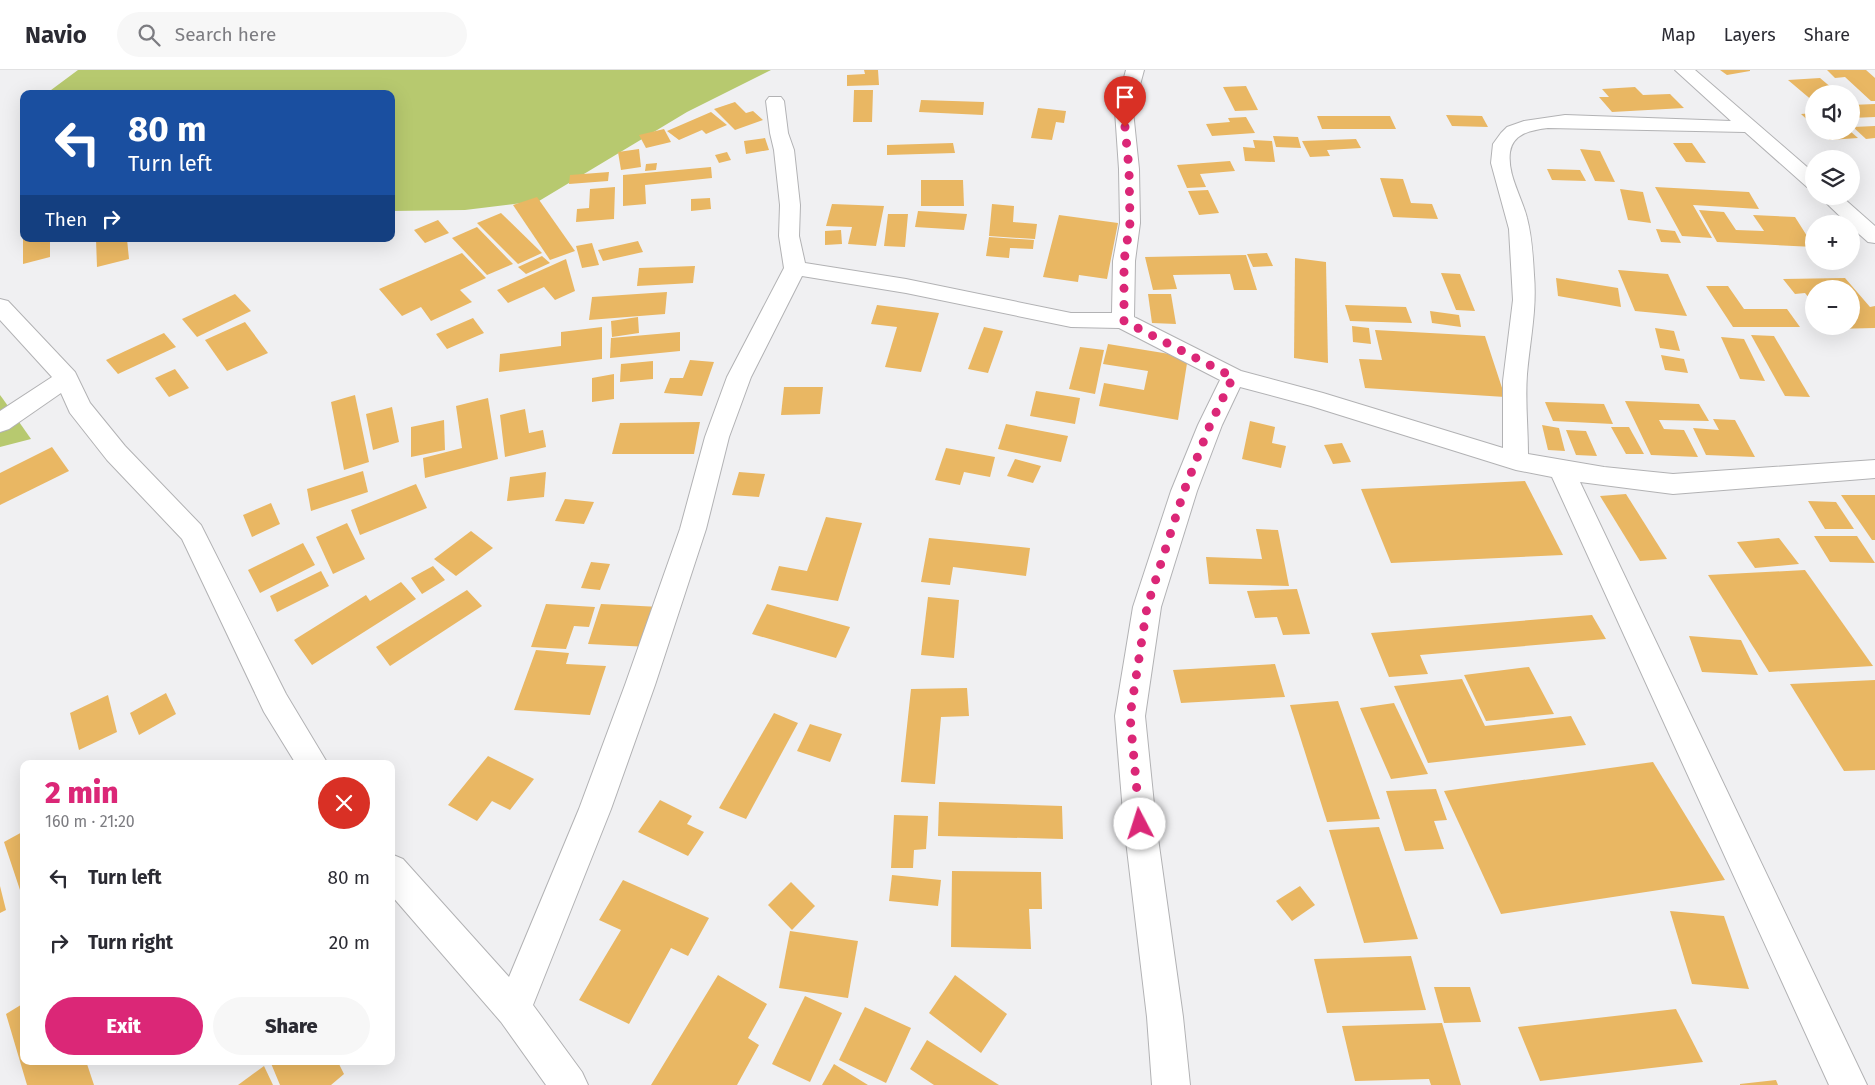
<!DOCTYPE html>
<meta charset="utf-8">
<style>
body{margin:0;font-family:"Fira Sans",sans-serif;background:#f7f7f7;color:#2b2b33;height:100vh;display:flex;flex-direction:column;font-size:19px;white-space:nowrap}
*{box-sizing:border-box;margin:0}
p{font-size:16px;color:#7c7c81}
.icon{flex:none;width:28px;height:28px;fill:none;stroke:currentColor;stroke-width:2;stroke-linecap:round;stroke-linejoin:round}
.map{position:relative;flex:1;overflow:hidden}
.drawer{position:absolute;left:20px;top:690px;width:375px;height:305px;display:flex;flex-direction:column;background:#fff;border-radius:10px;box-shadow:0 5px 20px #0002}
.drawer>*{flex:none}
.hud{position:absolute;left:20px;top:20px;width:375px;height:152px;border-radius:10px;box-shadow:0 5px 20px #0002;background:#1a4fa0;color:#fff;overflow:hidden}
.tools{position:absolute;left:1805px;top:15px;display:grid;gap:10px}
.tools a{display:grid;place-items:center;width:55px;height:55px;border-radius:50%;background:#fff;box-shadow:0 5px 20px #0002;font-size:25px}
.pin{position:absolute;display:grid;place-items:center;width:42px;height:42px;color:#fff;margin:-51px -21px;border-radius:50% 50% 50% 0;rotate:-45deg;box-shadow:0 0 5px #0007}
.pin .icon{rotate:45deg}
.me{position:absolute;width:55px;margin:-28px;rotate:355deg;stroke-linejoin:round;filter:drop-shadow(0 0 4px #0008)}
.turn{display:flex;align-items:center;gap:18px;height:105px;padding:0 25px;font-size:22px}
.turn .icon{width:65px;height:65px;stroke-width:2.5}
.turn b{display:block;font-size:35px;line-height:42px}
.then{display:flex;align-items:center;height:48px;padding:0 25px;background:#0003;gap:10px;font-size:19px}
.round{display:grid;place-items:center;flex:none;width:52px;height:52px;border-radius:26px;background:#f7f7f7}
.head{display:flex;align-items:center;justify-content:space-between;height:85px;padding:0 25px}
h1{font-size:30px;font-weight:800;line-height:38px;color:#db2777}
.primary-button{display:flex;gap:10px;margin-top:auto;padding:10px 25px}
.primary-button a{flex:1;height:58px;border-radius:30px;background:#db2777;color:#fff;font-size:20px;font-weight:800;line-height:58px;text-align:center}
.primary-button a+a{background:#f7f7f7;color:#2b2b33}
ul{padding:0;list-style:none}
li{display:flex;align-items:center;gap:15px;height:65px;padding:0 25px}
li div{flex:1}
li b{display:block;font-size:19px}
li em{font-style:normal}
header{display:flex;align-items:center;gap:30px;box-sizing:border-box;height:70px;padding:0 25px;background:#fff;border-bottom:1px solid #e1e1e2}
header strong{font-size:24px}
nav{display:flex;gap:28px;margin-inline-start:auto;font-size:18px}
.search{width:350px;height:45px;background:#f7f7f7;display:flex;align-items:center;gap:12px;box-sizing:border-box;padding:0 18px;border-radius:28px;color:#7c7c81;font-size:19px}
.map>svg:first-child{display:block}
</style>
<header>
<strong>Navio</strong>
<div class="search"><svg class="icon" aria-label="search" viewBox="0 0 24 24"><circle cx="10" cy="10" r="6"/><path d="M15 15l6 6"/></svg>Search here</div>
<nav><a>Map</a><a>Layers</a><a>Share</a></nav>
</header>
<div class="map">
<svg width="1875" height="1015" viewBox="0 0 1875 1015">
<rect width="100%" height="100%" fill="#f0f0f2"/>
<g fill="#b7c96f">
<polygon points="78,0 771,0 687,42 539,131 465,140 391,141 391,24 47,23"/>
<polygon points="0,325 3,329 31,369 0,377"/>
</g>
<g fill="#e9b763">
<polygon points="864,0 878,0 879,15 847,16 847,5 865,4"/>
<polygon points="1720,0 1750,0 1750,1 1727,5"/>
<polygon points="1827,0 1866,0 1875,8 1875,31 1871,31 1845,7 1835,8"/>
<polygon points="1820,8 1839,24 1814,24 1814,32 1788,10"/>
<polygon points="1246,16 1258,40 1235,41 1223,17"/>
<polygon points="1635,17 1643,25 1670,24 1684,38 1612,42 1599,27 1609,27 1602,19"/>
<polygon points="854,20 873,20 872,52 853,52"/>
<polygon points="921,30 984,32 983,45 919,42"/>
<polygon points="735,32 746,43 753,41 763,50 735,60 714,39"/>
<polygon points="1875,34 1875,47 1851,48 1851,35"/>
<polygon points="1038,38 1066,41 1064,53 1056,52 1052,70 1031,68"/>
<polygon points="711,42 727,55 706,64 702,60 679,70 667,61"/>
<polygon points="1814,43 1814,56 1801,44"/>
<polygon points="1446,45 1482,46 1488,57 1452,56"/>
<polygon points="1317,46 1390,46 1396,59 1322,59"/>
<polygon points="1246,47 1255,63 1212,66 1206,54 1230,52 1228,48"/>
<polygon points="1875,56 1875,68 1866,69 1853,57"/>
<polygon points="664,59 671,72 646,78 639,65"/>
<polygon points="1820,61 1850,61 1858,68 1830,70"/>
<polygon points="1273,66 1298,67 1301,78 1276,77"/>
<polygon points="765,68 769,80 746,84 744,71"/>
<polygon points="1356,69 1361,78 1327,80 1330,86 1310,87 1302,71"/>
<polygon points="1253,70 1272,71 1275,92 1245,91 1243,77 1255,78"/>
<polygon points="953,73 955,83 887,85 887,75"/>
<polygon points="1673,73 1692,73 1706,93 1686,92"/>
<polygon points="639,79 641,97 621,100 618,82"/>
<polygon points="1580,79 1600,81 1615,112 1595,111"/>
<polygon points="727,82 731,90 719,93 715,85"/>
<polygon points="1230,91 1235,101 1200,104 1206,117 1187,118 1177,95"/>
<polygon points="657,93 656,100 645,101 646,94"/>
<polygon points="711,97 712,108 645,115 646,134 623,136 623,105"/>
<polygon points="1547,99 1580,100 1586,111 1552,110"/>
<polygon points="609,102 608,111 569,114 570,105"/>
<polygon points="1380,108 1403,109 1411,133 1432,134 1438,149 1393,147"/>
<polygon points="921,110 963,110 964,136 921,136"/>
<polygon points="615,117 614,149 576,152 577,139 589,138 590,119"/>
<polygon points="1655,117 1749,122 1759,139 1693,135 1712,168 1682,166"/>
<polygon points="1620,119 1643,122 1651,153 1628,150"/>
<polygon points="1208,120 1219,143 1199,145 1188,121"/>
<polygon points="537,127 575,181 550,190 513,135"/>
<polygon points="710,128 711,139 691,141 691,129"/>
<polygon points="832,134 884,136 876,176 848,174 852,157 826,156"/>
<polygon points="992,134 1014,136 1013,152 1037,154 1035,169 989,166"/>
<polygon points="1699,140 1724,142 1736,160 1764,161 1753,145 1795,147 1814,177 1717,172"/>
<polygon points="918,141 967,144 964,160 915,157"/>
<polygon points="501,143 542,183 518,194 477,153"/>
<polygon points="888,144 908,144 905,177 884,176"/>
<polygon points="1059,145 1118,153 1107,209 1079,205 1078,212 1043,207"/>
<polygon points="438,150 449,163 425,173 414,160"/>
<polygon points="477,157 513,194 487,205 452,168"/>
<polygon points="1656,159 1675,161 1681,173 1661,172"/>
<polygon points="841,160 842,174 825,175 825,161"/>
<polygon points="989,167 1034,170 1033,179 1010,178 1009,188 986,186"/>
<polygon points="23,169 50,169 50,187 23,194"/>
<polygon points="96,169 127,169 129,189 97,197"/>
<polygon points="638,171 643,182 603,191 598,180"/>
<polygon points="592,173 599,195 582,198 576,176"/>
<polygon points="462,183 486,208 460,220 472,232 431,251 421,237 402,246 379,219"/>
<polygon points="1267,183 1273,196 1253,197 1247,184"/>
<polygon points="1246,185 1257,220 1234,220 1230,204 1173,205 1177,219 1153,220 1145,187"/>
<polygon points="542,186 550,193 526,204 518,197"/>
<polygon points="1295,188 1326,192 1328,293 1294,288"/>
<polygon points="566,189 575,221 555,230 544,217 508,233 497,220"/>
<polygon points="695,196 693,213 637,216 639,198"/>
<polygon points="1618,200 1668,204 1687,246 1635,241"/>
<polygon points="1441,203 1460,204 1475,241 1456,240"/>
<polygon points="1556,208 1618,218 1621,237 1558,226"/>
<polygon points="1845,208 1870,237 1875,236 1875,258 1834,259 1832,256 1851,256 1851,219 1814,219 1814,234 1805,223 1795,224 1783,209"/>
<polygon points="1706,216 1728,216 1744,239 1787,239 1800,257 1733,257"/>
<polygon points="667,222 665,244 589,250 592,227"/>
<polygon points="235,224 251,241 197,267 182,249"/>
<polygon points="1148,224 1171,224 1176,254 1152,253"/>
<polygon points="877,235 939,243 921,302 885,297 897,257 871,254"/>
<polygon points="1345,235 1406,237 1412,253 1350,251"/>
<polygon points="1430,241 1459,245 1461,257 1432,253"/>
<polygon points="638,247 639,263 612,267 611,251"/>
<polygon points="473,248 484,263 447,279 436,264"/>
<polygon points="245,252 268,283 227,301 205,270"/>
<polygon points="1352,256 1369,258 1371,274 1353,272"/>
<polygon points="602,257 602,289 499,302 500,284 561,276 561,262"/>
<polygon points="984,257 1003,261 988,303 968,299"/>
<polygon points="1655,258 1674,261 1680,281 1660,278"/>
<polygon points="1375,260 1485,266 1505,327 1365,318 1359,289 1382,290"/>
<polygon points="680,262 680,281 610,288 611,268"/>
<polygon points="164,263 176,277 118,304 106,290"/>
<polygon points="1751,265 1774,266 1810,327 1785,326"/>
<polygon points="1721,267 1744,269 1765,311 1740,309"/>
<polygon points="1108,274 1188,287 1178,350 1099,336 1104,313 1144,320 1148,301 1103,294"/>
<polygon points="1080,277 1104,280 1095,324 1069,319"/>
<polygon points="1661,285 1684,289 1688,303 1665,300"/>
<polygon points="690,290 714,292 702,326 664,323 670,308 683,308"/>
<polygon points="653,291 653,309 620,312 621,294"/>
<polygon points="175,299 189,318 169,327 155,308"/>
<polygon points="614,304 614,329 592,332 592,308"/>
<polygon points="784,317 823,317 820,344 781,345"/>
<polygon points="1036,321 1080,328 1075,354 1030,346"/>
<polygon points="355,325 369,392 344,400 331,332"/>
<polygon points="488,328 498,389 425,408 423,388 462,378 456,336"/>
<polygon points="1625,331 1699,334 1709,351 1659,350 1664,359 1684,360 1698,387 1651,385"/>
<polygon points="1545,332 1604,334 1613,354 1553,351"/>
<polygon points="392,337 399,372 373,380 366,344"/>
<polygon points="525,339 529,363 543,360 546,377 505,387 500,345"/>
<polygon points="1713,349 1735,350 1755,387 1706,385 1693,358 1719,360"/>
<polygon points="444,350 445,380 411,387 411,357"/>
<polygon points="1250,351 1275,357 1272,373 1286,376 1281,398 1242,389"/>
<polygon points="700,352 694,384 612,384 620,353"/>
<polygon points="1006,354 1068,366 1061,392 998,379"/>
<polygon points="1542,355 1559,358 1565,381 1548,380"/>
<polygon points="1611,357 1629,357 1644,384 1626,384"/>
<polygon points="1566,360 1586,361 1597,386 1576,385"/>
<polygon points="1342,373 1351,392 1333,394 1324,375"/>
<polygon points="52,377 69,401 0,435 0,403"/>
<polygon points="946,378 995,387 990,407 964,402 960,415 935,410"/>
<polygon points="1015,389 1041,396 1033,413 1007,406"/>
<polygon points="363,401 368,422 311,441 307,419"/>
<polygon points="546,402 544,427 507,431 510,407"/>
<polygon points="739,402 765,404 759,427 732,425"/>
<polygon points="1525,411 1563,485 1391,493 1361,419"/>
<polygon points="416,414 427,438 360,465 351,440"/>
<polygon points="1626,424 1667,489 1640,491 1600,426"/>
<polygon points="1841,425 1875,425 1875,470 1872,470"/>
<polygon points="565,429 594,432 584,454 555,451"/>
<polygon points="1808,431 1836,432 1854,459 1825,459"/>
<polygon points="271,433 280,454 252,467 243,445"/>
<polygon points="826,447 862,453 838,531 771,520 779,496 807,501"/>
<polygon points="347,453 365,489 333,504 316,467"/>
<polygon points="1256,459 1278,460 1289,516 1209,514 1206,487 1262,489"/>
<polygon points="471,461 493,478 456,506 434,489"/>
<polygon points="1814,466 1857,466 1875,493 1830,492"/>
<polygon points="929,468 1030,478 1026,506 953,497 950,515 921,512"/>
<polygon points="1779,468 1799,494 1755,498 1737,472"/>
<polygon points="303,473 315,495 260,523 248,500"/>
<polygon points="591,492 610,494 600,520 581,518"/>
<polygon points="433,496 445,510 422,524 411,508"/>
<polygon points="1805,500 1873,596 1769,602 1708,505"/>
<polygon points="321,501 329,516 277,542 270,526"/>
<polygon points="401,512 416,529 312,595 294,570 366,525 370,531"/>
<polygon points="1297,519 1310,564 1283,565 1277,547 1255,548 1247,521"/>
<polygon points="467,520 482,536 390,596 376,577"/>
<polygon points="928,527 959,530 954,588 921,585"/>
<polygon points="546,534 595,537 589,557 574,556 566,579 531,577"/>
<polygon points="601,534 660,537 650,577 588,574"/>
<polygon points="767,534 850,557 836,588 752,564"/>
<polygon points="1592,545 1606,569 1420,585 1428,604 1389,607 1371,563"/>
<polygon points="1689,566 1741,570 1758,605 1702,602"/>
<polygon points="536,580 569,583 566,594 606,596 590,645 514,640"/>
<polygon points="1275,594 1285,627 1181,633 1173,600"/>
<polygon points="1529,597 1554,644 1486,651 1464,605"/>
<polygon points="1462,609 1485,656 1571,646 1586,675 1428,693 1394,616"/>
<polygon points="1875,610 1875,700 1844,701 1790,614"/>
<polygon points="967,618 969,646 941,647 935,714 901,712 911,619"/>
<polygon points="166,623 176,644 139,665 130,643"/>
<polygon points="108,625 117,662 79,680 70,643"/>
<polygon points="1338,631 1380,749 1327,752 1290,635"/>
<polygon points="1394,633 1428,704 1391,709 1360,638"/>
<polygon points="774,643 798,653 746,749 719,738"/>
<polygon points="810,654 842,664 830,692 797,681"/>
<polygon points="488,686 534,709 510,740 492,731 477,751 448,735"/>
<polygon points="1653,692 1725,810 1501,844 1444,721"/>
<polygon points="1436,719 1447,750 1434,751 1444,779 1405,781 1386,721"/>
<polygon points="660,730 692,746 687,754 704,762 688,786 638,762"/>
<polygon points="939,732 1062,736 1063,769 938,766"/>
<polygon points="894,745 928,746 926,779 914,780 913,798 891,798"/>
<polygon points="1379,757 1418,869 1364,873 1329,760"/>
<polygon points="24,761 24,829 23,829 4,772"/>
<polygon points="952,801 1041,802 1042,839 1029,839 1031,879 951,877"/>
<polygon points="892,805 941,810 938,836 889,831"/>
<polygon points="623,810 709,848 688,886 671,878 629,954 579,930 621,860 599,850"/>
<polygon points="791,812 815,836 792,860 768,835"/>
<polygon points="0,816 6,840 0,843"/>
<polygon points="1300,816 1315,835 1292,851 1276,831"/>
<polygon points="1670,841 1724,846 1749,919 1692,914"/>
<polygon points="790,861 858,871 848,928 779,918"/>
<polygon points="1411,886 1426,940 1327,943 1314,889"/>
<polygon points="718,905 767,934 748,968 759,975 737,1015 651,1015"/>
<polygon points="955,905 1007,944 981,983 929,943"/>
<polygon points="1434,917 1470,917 1481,952 1444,953"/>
<polygon points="805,926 842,943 810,1012 772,994"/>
<polygon points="24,933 24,991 86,991 94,1015 27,1015 6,944"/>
<polygon points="865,937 911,958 886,1013 839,990"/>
<polygon points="1676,939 1703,992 1540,1011 1518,957"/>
<polygon points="1442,953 1461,1015 1431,1015 1429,1009 1355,1011 1342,956"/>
<polygon points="927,970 999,1015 934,1015 910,999"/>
<polygon points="270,991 343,991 339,994 344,1004 331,1015 280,1015"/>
<polygon points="834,994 868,1015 822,1015"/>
<polygon points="264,996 273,1015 238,1015"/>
<polygon points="1776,1010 1778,1015 1740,1015 1740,1014"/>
</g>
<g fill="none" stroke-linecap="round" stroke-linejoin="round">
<g stroke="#b2b2b4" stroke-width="2">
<g id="minor">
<path d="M1126 0H1144L1133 41 1139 99 1140 153 1135 191 1134 247 1241 301 1323 323 1503 378V311L1513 230 1509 159 1491 93 1493 74 1501 63 1507 57 1524 51 1565 45 1731 51 1675 0H1695L1814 103V119L1807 117 1745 62 1548 58C1532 60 1513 63 1510 82 1507 105 1522 127 1527 148 1532 167 1533 187 1534 205 1537 239 1530 270 1527 304 1525 331 1528 357 1528 384L1604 397 1673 404 1875 390V408L1673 424 1580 412 1867 1015H1829L1552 407 1516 400 1311 336 1240 317 1222 355 1197 421 1161 537 1145 646 1156 754 1183 947 1190 1015H1152L1147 947 1124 754 1115 646 1133 537 1171 421 1198 355 1220 310 1119 258 1071 257 906 223 802 206 751 307 729 367 706 459 655 615 611 739 533 935 582 1002 588 1015H546L501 952 391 825V784L403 789 509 907 579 739 625 615 680 459 705 367 727 307 784 198 779 166 780 135 774 80 770 63 766 31 769 27H781L784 31 788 63 794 80 800 135 799 166 805 193 906 209 1071 243H1112L1113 191 1120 153 1119 99 1115 41Z"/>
<polygon points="1819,126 1841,126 1875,156 1875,173 1868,172 1851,157 1851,154 1848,154"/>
<polygon points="0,229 8,231 75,302 90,333 125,376 201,455 286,624 328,694 296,694 264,642 182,469 107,390 70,343 61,323 9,359 0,362 0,341 52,307 0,250"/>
</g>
</g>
<use href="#minor" fill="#fff" fill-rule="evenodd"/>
</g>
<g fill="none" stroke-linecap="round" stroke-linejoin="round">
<polyline stroke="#db2777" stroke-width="9" stroke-dasharray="0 16.2" points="1125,57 1129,99 1130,153 1124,191 1124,251 1233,307 1210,355 1184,421 1147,537 1130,646 1140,754"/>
</g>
</svg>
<div class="tools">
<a><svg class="icon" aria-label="sound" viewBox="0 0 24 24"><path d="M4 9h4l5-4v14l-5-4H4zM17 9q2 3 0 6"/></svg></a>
<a><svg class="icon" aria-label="layers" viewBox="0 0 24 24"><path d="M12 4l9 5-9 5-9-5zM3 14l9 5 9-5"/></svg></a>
<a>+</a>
<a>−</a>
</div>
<div class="pin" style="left:1125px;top:57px;background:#d93025"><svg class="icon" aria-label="arrive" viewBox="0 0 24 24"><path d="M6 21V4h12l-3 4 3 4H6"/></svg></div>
<svg class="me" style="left:1140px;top:754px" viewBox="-20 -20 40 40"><circle r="19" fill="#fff"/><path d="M0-13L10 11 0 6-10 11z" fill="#db2777"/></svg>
<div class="hud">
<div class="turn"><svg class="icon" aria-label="left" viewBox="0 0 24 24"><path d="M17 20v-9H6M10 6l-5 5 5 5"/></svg><div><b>80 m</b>Turn left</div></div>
<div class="then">Then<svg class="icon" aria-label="right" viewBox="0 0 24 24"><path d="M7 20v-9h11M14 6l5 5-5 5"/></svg></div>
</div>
<section class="drawer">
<div class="head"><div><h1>2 min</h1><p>160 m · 21:20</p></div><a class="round" style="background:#d93025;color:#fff"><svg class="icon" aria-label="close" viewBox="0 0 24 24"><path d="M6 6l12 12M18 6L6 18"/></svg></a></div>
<ul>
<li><svg class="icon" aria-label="left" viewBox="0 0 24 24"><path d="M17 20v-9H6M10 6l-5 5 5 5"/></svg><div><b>Turn left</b></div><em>80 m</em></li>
<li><svg class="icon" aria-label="right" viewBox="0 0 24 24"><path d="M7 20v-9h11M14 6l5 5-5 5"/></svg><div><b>Turn right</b></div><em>20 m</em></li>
</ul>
<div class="primary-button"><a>Exit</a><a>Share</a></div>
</section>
</div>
